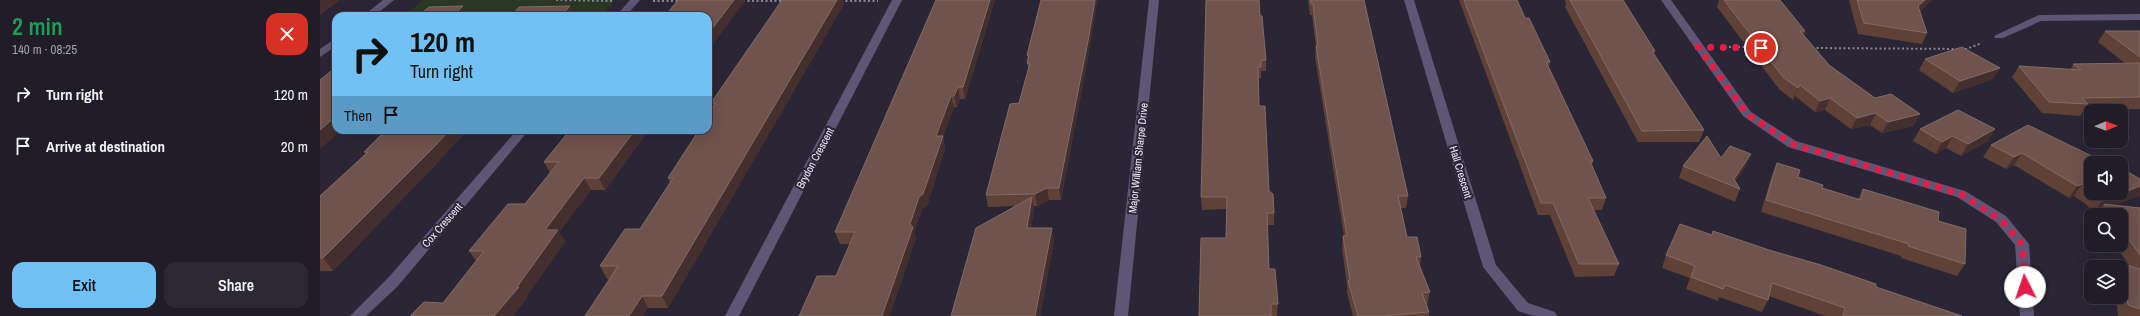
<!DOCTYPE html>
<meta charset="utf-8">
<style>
body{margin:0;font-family:"Archivo Narrow",sans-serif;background:#2d2934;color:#f1f3f6;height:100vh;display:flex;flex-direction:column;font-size:15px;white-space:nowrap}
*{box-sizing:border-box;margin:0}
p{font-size:13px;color:#a2a1a8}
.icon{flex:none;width:22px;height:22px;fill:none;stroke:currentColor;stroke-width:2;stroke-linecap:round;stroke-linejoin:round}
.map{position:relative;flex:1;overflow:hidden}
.panel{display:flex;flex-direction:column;background:#201c28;width:320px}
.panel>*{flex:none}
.top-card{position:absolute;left:12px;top:12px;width:380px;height:122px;border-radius:12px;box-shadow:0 4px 16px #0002,0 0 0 1px #3d3a45;background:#72c1f5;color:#111;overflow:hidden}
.needle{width:26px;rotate:89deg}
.controls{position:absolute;left:1764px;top:104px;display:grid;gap:8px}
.controls a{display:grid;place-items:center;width:44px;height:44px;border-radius:8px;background:#201c28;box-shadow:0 4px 16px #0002,0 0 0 1px #3d3a45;font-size:20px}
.pin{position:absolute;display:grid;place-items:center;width:34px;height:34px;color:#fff;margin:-17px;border:2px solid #fff;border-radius:50%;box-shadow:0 1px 4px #0007}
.me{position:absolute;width:44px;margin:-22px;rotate:356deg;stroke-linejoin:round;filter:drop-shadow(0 0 3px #0008)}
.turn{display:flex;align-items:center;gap:14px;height:84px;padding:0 12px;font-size:18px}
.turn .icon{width:52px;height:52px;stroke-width:2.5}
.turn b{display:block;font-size:28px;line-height:34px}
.then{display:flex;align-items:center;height:38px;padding:0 12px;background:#0003;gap:8px;font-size:15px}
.round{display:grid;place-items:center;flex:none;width:42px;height:42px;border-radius:12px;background:#2d2934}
.summary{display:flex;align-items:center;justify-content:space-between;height:68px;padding:0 12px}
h1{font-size:24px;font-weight:600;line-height:30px;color:#1e9e55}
.cta{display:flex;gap:8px;margin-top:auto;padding:8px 12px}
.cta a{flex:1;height:46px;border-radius:12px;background:#72c1f5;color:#111;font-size:16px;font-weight:600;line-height:46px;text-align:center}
.cta a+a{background:#2d2934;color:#f1f3f6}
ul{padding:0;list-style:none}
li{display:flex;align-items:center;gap:12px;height:52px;padding:0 12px}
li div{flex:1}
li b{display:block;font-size:15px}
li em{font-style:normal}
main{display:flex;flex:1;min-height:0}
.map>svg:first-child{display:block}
</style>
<main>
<section class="panel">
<div class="summary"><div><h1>2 min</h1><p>140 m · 08:25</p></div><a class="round" style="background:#d93025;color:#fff"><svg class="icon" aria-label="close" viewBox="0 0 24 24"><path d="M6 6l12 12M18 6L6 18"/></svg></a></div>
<ul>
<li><svg class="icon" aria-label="right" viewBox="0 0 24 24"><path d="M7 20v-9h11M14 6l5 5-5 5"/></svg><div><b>Turn right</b></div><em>120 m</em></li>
<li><svg class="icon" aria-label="arrive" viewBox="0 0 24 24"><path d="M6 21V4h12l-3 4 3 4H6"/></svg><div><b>Arrive at destination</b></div><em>20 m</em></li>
</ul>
<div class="cta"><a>Exit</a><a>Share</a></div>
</section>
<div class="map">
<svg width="1820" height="316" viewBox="0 0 1820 316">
<rect width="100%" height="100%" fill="#2a2636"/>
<polygon fill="#2b3924" points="103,0 295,0 281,16 84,16"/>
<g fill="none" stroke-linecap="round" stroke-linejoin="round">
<g stroke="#878492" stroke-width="2" stroke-dasharray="2 2.5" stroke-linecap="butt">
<polyline points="236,0 292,1"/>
<polyline points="333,1 360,1"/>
<polyline points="423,1 464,1"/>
<polyline points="521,1 558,1"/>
<polyline points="1400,47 1429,47"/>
<polyline points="1492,48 1646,49 1662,43"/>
</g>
<g fill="#5f5574" fill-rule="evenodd">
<polygon points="63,0 74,0 54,16 43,16"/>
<polygon points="310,0 320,0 306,16 296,16"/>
<polygon points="572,0 582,0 419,316 405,316"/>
<polygon points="1084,0 1094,0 1176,265 1208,303 1235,312 1237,316 1214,316 1198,311 1163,267"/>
<polygon points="1341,0 1351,0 1431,112 1476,141 1645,191 1686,216 1709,244 1714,316 1700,316 1695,245 1676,222 1637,197 1468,147 1423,116"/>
<polygon points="1820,14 1820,20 1721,21 1683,38 1675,38 1674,36 1719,15"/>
<polygon points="16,38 16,46 0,57 0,49"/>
<polygon points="197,130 209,130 78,286 46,316 30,316 68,278"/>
</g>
<polygon fill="#5f5574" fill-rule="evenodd" points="829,0 839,0 808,316 794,316"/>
</g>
<g fill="#604137">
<polygon points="616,0 675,0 645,99 640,99 637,107 634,107 623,137 625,148 607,206 602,209 594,232 596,239 516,276 530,244 520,244 515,232"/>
<polygon points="988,0 1044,0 1088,196 1086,208 1081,208 1087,237 1101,257 1100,267 1110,292 1107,305 1109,312 1109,316 1033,316 1027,293 1027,285 1022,248 1023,236 1024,236 995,57 996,47 992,15 990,15"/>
<polygon points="1139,0 1197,0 1205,18 1230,62 1229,67 1273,161 1272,166 1286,198 1282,210 1274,210 1299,264 1294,276 1255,277 1230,215 1218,215"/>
<polygon points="1245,0 1303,0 1335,51 1334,54 1384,130 1379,142 1318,142 1245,7 1246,3"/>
<polygon points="1399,0 1460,0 1485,31 1484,35 1509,65 1594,126 1562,133 1550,125 1531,129 1505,110 1495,112 1475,96 1473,100 1459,89 1397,7"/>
<polygon points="1529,0 1612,0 1600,11 1607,33 1602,44 1538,34"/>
<polygon points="524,4 348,308 328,308 290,279 287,279 280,266 320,229 350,183 348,178 393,108 391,103"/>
<polygon points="940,16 946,60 946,71 941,71 941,78 938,78 939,106 949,191 954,213 954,225 947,225 949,269 958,304 957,316 879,316 906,238 906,209 882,210 881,197"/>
<polygon points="1785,31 1820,31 1820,109 1764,110 1760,116 1722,113 1692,77 1699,66 1750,70 1753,64 1806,64 1778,42"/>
<polygon points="769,52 741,200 729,200 717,206 713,206 714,209 711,228 734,240 720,316 631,316 695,206 668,207 666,195 699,103 708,70 707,63 708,60 707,55"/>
<polygon points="1605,59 1680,68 1673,79 1633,93 1599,70"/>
<polygon points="1600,129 1675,129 1668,141 1641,156 1626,148 1616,154 1593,141"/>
<polygon points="66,130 119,161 13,271 0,271 0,196 46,154 44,152"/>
<polygon points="329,130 285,190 271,190 239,232 245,242 206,297 207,299 123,303 156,261 149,251 205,204 230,173 224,162"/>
<polygon points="1671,145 1771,163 1771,193 1801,193 1820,179 1820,194 1819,196 1794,205 1820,208 1820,316 1798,316 1796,297 1801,297 1801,267 1800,267 1803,264 1809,265 1795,245 1801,245 1801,215 1776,215 1778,211 1773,213 1767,205 1754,196 1749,198 1694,165 1686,169 1663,157"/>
<polygon points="1401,158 1426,166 1415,182 1420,189 1415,202 1359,178 1363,166"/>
<polygon points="1457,163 1478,177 1502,188 1538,199 1543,189 1618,221 1645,264 1637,276 1581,258 1581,256 1441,212 1452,175"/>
<polygon points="1392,235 1556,287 1642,316 1505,316 1449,296 1448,300 1442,312 1399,297 1398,301 1366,289 1370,278 1342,268 1346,255"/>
</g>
<g fill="#442e2e">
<polygon points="0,0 20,0 0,15"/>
<polygon points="414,0 426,0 388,51 388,34"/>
<polygon points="515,0 523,0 524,4 348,308 342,296"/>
<polygon points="670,0 675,0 645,99 643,87"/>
<polygon points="775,0 778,0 769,52 741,200 739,188"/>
<polygon points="1605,0 1612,0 1593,17 1598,6"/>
<polygon points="143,6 148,16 133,16"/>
<polygon points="250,6 255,16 241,16"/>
<polygon points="1680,68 1673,79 1633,93 1640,81"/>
<polygon points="1480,85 1475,96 1473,100 1478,88"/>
<polygon points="638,87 640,99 637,107 634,96"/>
<polygon points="631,96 634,107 623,137 625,148 607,206 602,209 594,232 596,239 570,316 562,316 616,136"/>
<polygon points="1510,98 1505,110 1495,112 1500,101"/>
<polygon points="1556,113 1550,125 1531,129 1537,118"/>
<polygon points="1600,114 1594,126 1562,133 1568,122"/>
<polygon points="16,116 16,130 22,130 0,149 0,130"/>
<polygon points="1675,129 1668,141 1641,156 1648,144"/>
<polygon points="130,130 148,130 119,161 13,271 3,258"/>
<polygon points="315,130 329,130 285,190 279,178"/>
<polygon points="1633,136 1626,148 1616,154 1622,142"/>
<polygon points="1702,153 1694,165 1686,169 1694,157"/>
<polygon points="1431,154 1426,166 1412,186 1414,179"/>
<polygon points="264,178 271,190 239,232 245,242 206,297 207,299 193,316 174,316 197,287 225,230"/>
<polygon points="1762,184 1754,196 1749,198 1757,186"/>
<polygon points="1820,186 1820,194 1819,196 1787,208 1784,204 1778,211 1773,213 1782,201"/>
<polygon points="727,188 729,200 717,206 715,194"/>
<polygon points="712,197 714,209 709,241 707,228"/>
<polygon points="732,228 734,240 720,316 715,316"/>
<polygon points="322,296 328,308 323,316 309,316"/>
</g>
<g fill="#6f534c" stroke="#836b67">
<polygon points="358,0 414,0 388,34 388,16 345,16"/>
<polygon points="462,0 517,0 342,296 322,296 309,316 265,316 298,266 280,266 305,229 320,229 353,178 348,178 379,130 388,130 388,116 396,103 391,103"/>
<polygon points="616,0 670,0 643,87 638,87 634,96 631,96 616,136 623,136 603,194 599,197 590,224 593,227 562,316 479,316 497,276 516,276 535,232 515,232"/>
<polygon points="721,0 775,0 768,41 739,188 727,188 715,194 666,195 690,104 699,103 710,63 707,63 709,55 707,55"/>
<polygon points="886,0 939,0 940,16 942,16 946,60 941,60 941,67 938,67 939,106 945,106 949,191 953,194 954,213 947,213 949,269 955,269 958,304 951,304 951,316 879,316 881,238 906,238 907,197 881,197"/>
<polygon points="990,0 1044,0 1088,196 1078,196 1087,237 1097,237 1101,257 1096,257 1110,292 1102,293 1109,312 1062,316 1038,316 1028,281 1030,280 1023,236 1027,236 996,46 998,46 993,4 991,4"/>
<polygon points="1144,0 1197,0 1205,18 1209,18 1230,62 1226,62 1273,161 1270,161 1286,198 1268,198 1299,264 1259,264 1233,203 1221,203"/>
<polygon points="1250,0 1303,0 1335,51 1332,51 1384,130 1322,131"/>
<polygon points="1404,0 1460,0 1485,31 1480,31 1509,65 1555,98 1571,94 1600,114 1568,122 1556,113 1537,118 1510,98 1500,101 1480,85 1478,88 1463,77"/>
<polygon points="1537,0 1605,0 1598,6 1607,33 1544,23"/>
<polygon points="143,6 133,16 194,13 199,7 250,6 241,16 98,16 109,7"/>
<polygon points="1785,31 1820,31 1820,57"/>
<polygon points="1642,47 1680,68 1640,81 1605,59"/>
<polygon points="1820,63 1820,97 1762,98 1768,104 1729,102 1699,66 1761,70 1753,64"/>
<polygon points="16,67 16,116 0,130 0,80"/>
<polygon points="1638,110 1675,129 1648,144 1633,136 1622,142 1600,129"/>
<polygon points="1708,125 1778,159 1783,158 1792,163 1771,163 1771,189 1762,184 1757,186 1702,153 1694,157 1671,145"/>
<polygon points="66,130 130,130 112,149 3,258 0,258 0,196 48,152 44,152"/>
<polygon points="250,130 315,130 279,178 264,178 225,230 238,230 197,287 199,287 174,316 90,316 104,302 123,303 164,251 149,251 188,204 205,204 239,162 224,162"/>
<polygon points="1387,136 1401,158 1410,146 1431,154 1414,179 1420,189 1363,166"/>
<polygon points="1457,163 1480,170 1478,177 1503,185 1502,188 1541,200 1543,189 1619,212 1618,221 1646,229 1645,264 1588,246 1589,244 1446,200"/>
<polygon points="1801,168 1820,179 1820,186 1782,201 1776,193 1801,193"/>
<polygon points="712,197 707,228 732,228 715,316 631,316 656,228"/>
<polygon points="1784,204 1820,208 1820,255 1801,228 1801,215 1792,215"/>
<polygon points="1360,224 1392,235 1393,231 1449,250 1501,265 1556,284 1556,287 1642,316 1523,316 1525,308 1452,283 1448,300 1405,285 1403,289 1371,277 1375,266 1346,255"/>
<polygon points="1803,264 1820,269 1820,309 1808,305"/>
</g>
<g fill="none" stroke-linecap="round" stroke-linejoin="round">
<polyline stroke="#e11d48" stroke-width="7" stroke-dasharray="0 12.6" points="1441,48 1378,47 1427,114 1472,144 1641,194 1681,220 1702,244 1705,287"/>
</g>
<g text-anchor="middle" stroke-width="4" stroke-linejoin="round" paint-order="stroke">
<g font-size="11" fill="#eeecf7" stroke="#2a2636">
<text transform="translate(495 158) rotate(-62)" y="4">Brydon Crescent</text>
<text transform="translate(818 158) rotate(-84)" y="4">Major William Sharpe Drive</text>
<text transform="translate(1141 172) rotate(73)" y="4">Hall Crescent</text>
<text transform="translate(122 225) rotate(-49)" y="4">Cox Crescent</text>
</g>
</g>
</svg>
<div class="controls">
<a><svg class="needle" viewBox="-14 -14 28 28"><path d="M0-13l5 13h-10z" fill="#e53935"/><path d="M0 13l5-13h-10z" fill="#a2a1a8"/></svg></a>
<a><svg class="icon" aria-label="sound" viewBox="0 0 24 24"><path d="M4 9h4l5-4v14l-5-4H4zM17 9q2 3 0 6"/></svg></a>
<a><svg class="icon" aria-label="search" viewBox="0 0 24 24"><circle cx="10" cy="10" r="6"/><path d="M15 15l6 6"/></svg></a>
<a><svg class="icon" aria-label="layers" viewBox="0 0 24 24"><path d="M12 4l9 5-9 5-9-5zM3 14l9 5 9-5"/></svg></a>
</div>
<div class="pin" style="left:1441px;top:48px;background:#d93025"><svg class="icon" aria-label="arrive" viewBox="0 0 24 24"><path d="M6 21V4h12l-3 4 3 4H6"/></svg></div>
<svg class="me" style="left:1705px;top:287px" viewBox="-20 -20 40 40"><circle r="19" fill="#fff"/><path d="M0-13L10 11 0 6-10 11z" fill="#e11d48"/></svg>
<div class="top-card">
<div class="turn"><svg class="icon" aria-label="right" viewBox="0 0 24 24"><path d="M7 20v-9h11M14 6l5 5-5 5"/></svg><div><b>120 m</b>Turn right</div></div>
<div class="then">Then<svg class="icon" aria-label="arrive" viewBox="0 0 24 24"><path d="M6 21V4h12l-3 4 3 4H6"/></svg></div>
</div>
</div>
</main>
